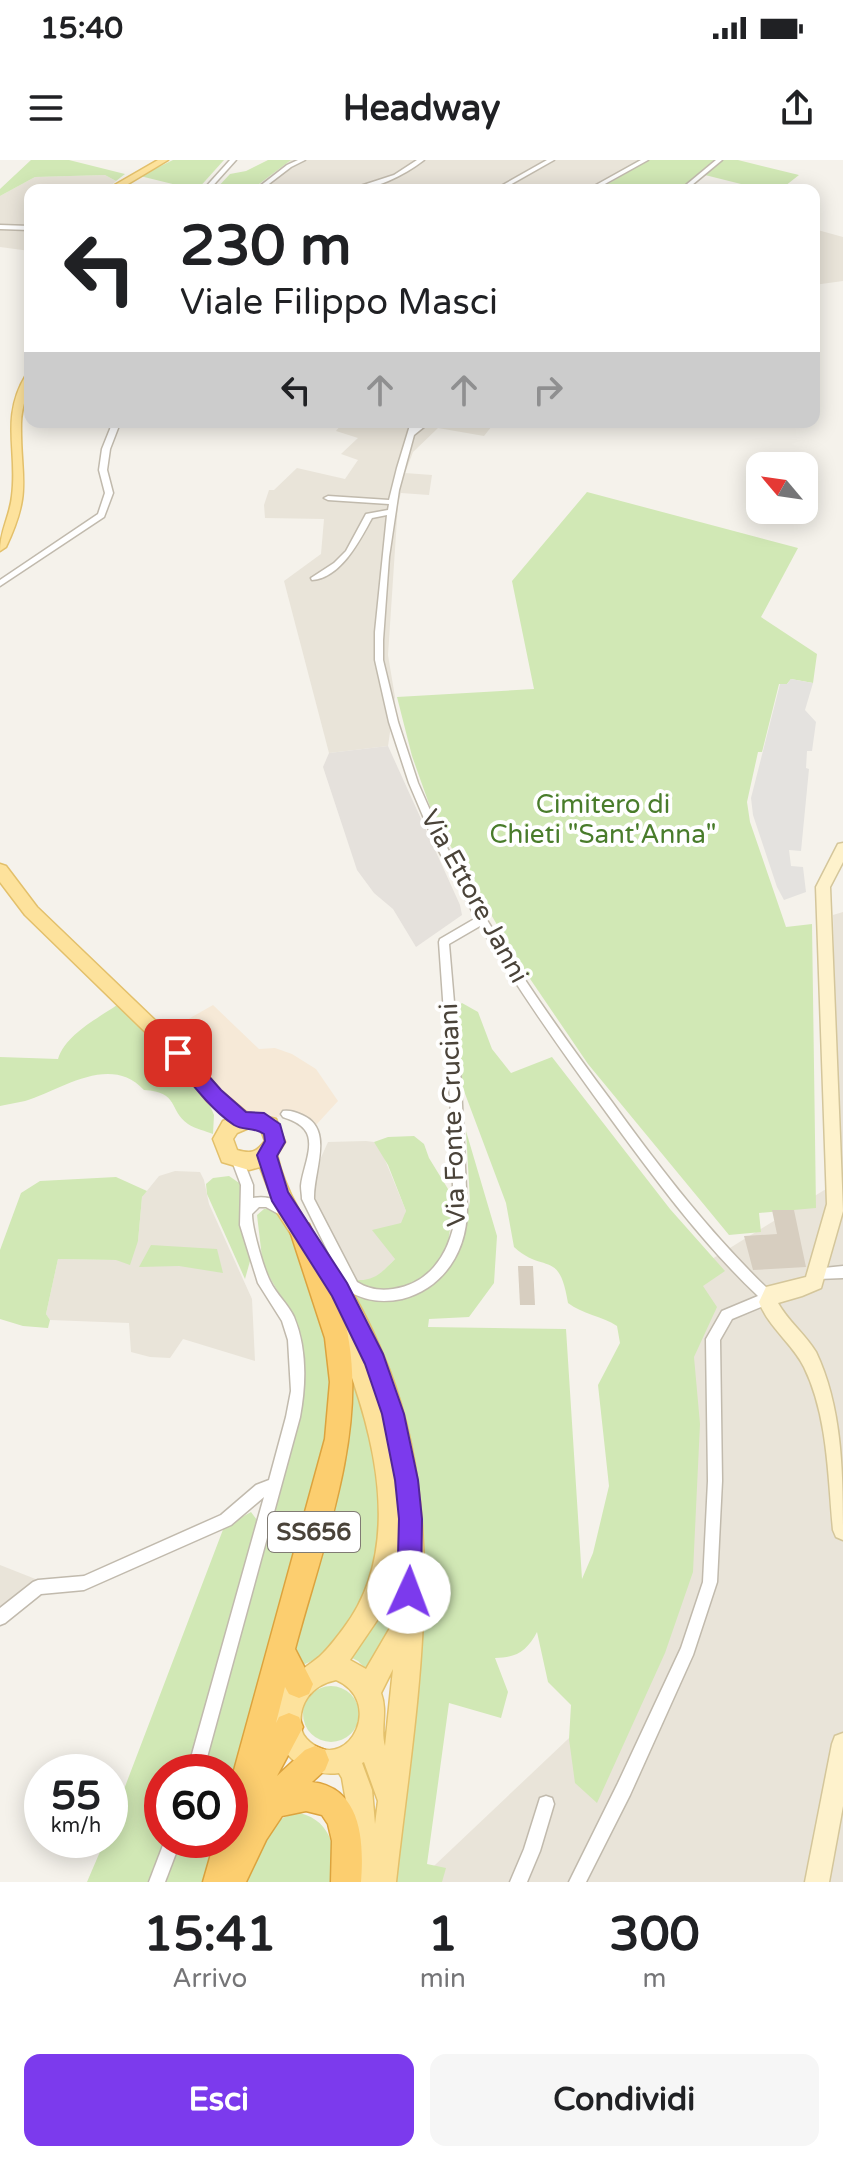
<!DOCTYPE html>
<html lang="it">
<style>
body{margin:0;font-family:"Varela Round",sans-serif;background:#f6f6f6;color:#202124;height:100vh;display:flex;flex-direction:column;font-size:30px;white-space:nowrap}
*{box-sizing:border-box;margin:0}
p{font-size:26px;color:#757577}
.icon{flex:none;width:44px;height:44px;fill:none;stroke:currentColor;stroke-width:2;stroke-linecap:round;stroke-linejoin:round}
.map{position:relative;height:1722px;overflow:hidden}
.drawer{display:flex;flex-direction:column;background:#fff;flex:1}
.drawer>*{flex:none}
.banner{position:absolute;left:24px;top:24px;width:796px;height:244px;border-radius:16px;box-shadow:0 4px 20px #0003;background:#fff;color:#202124;overflow:hidden}
.needle{width:52px;rotate:299deg}
.fabs{position:absolute;left:746px;top:292px;display:grid;gap:16px}
.fabs a{display:grid;place-items:center;width:72px;height:72px;border-radius:16px;background:#fff;box-shadow:0 4px 20px #0003;font-size:40px}
.speed{position:absolute;left:24px;top:1594px;display:flex;gap:16px;font-size:40px;font-weight:700;text-align:center}
.speed>*{display:grid;place-content:center;width:104px;height:104px;border-radius:50%;background:#fff;box-shadow:0 4px 20px #0003;line-height:1}
.speed small{font-size:20px;font-weight:400}
.speed .limit{border:12px solid #d22;background:#fff;color:#111}
.pin{position:absolute;display:grid;place-items:center;width:68px;height:68px;color:#fff;margin:-34px;border-radius:16px;box-shadow:0 4px 12px #0006}
.me{position:absolute;width:88px;margin:-44px;rotate:2deg;stroke-linejoin:round;filter:drop-shadow(0 0 6px #0008)}
.turn{display:flex;align-items:center;gap:28px;height:168px;padding:0 24px;font-size:36px}
.turn .icon{width:104px;height:104px;stroke-width:2.5}
.turn b{display:block;font-size:56px;line-height:68px}
.lanes{display:flex;align-items:center;height:76px;padding:0 24px;background:#0003;justify-content:center;gap:40px;direction:ltr}
.lanes .off{opacity:.35}
.eta{display:flex;justify-content:space-evenly;align-items:center;height:136px;text-align:center}
.eta b{font-size:48px;font-weight:700;line-height:56px}
.button{display:flex;gap:16px;margin-top:auto;padding:16px 24px}
.button a{flex:1;height:92px;border-radius:16px;background:#7c3aed;color:#fff;font-size:32px;font-weight:700;line-height:92px;text-align:center}
.button a+a{background:#f6f6f6;color:#202124}
.status{display:flex;justify-content:space-between;align-items:center;height:56px;padding:0 40px;background:#fff;direction:ltr}
.status svg{height:22px;fill:currentColor}
header{display:flex;justify-content:space-between;align-items:center;height:104px;padding:0 24px;background:#fff;font-size:36px;font-weight:700}
.map>svg:first-child{display:block}
</style>
<div class="status"><b>15:40</b><svg viewBox="0 0 49 12"><path d="M0 12V9h3v3zM5 12V6h3v6zM10 12V3h3v9zM15 12V0h3v12zM26 1h20v11H26zM47 4h2v5h-2z"/></svg></div>
<header><svg class="icon" aria-label="menu" viewBox="0 0 24 24"><path d="M4 6h16M4 12h16M4 18h16"/></svg>Headway<svg class="icon" aria-label="share" viewBox="0 0 24 24"><path d="M12 15V3M7 8l5-5 5 5M5 13v7h14v-7"/></svg></header>
<div class="map">
<svg width="843" height="1722" viewBox="0 0 843 1722">
<rect width="100%" height="100%" fill="#f5f2eb"/>
<g fill="#e9e4d9">
<polygon points="291,0 649,0 597,30 251,30"/>
<polygon points="105,15 116,21 106,30 30,30 30,91 0,87 0,36 35,17"/>
<polygon points="814,69 843,77 843,121 814,125"/>
<polygon points="343,262 495,262 484,276 438,268 413,292 405,313 432,315 429,335 401,333 398,344 388,495 395,537 388,586 329,593 284,421 321,394 324,359 265,358 264,345 269,330 274,330 297,308 345,319 358,300 341,294 358,278 336,271"/>
<polygon points="843,752 843,1722 417,1722 586,1562 694,1110 839,1021 833,755"/>
<polygon points="366,981 374,982 381,990 406,1051 395,1099 377,1117 369,1121 357,1120 333,1089 317,1053 310,1022 328,982"/>
<polygon points="175,1011 200,1012 204,1020 209,1044 252,1139 255,1201 183,1179 170,1198 150,1197 131,1192 129,1163 50,1160 46,1154 58,1099 116,1100 138,1081 142,1037 159,1016"/>
<polygon points="0,1405 38,1420 35,1435 0,1466"/>
</g>
<polygon fill="#f6e9d7" points="213,845 259,889 275,888 292,894 316,909 338,941 316,965 293,953 266,960 243,953 169,870"/>
<polygon fill="#e5e1dc" points="388,586 460,745 462,755 416,787 393,749 374,733 357,710 323,607 329,593"/>
<g fill="#d1e8b5">
<polygon points="31,0 69,0 125,14 116,21 105,15 35,17 0,36 0,29"/>
<polygon points="173,0 224,0 197,30 140,16"/>
<polygon points="268,0 291,0 251,30 215,30 230,14 246,11"/>
<polygon points="649,0 715,0 682,30 597,30"/>
<polygon points="722,0 738,0 799,15 780,30 751,30 753,27 705,15"/>
<polygon points="587,332 798,388 761,457 817,494 813,523 791,519 787,524 779,524 762,592 758,592 747,642 750,662 786,767 812,764 816,1048 759,1053 761,1072 729,1075 588,904 522,807 434,658 412,596 397,537 534,529 512,421"/>
<path d="M462 843 478 852 492 889 511 913 552 897 670 1049 725 1111 703 1126 717 1147 694 1197 700 1264 693 1412 665 1493 597 1643 575 1623 569 1579 571 1545 548 1522 537 1472C527 1491 516 1498 495 1498L508 1532 501 1558 449 1543 427 1704 446 1708 442 1722H385L418 1406 346 1126 362 1135 429 1124 464 1068 470 1041 466 971 497 1076 494 1123 469 1157 429 1159 428 1167 566 1169 582 1419 593 1393 609 1326 598 1225 620 1183 617 1166C602 1156 582 1154 568 1143 559 1088 545 1115 514 1087L506 1043 461 923 456 847Z"/>
<path d="M117 845 206 936 214 955 213 974C206 971 195 969 188 964 168 950 180 932 144 930 110 893 61 930 25 941 17 943 8 944 0 946V897L58 899C66 874 97 859 117 845Z"/>
<path d="M414 976 424 984 429 998 448 1029 452 1048 449 1078 442 1101 424 1122 383 1132 355 1123 343 1102 357 1120C375 1121 382 1112 395 1099L372 1070 401 1063 406 1051 388 1005 374 982 388 977Z"/>
<polygon points="229,1016 245,1027 252,1094 245,1119 207,1034 206,1024 213,1018"/>
<polygon points="116,1017 147,1031 142,1037 138,1081 130,1105 116,1100 58,1099 46,1154 50,1160 48,1168 23,1166 0,1159 0,1090 21,1033 40,1021"/>
<polygon points="264,1049 272,1049 304,1084 338,1231 230,1639 230,1612 162,1612 162,1680 218,1680 207,1722 87,1722 105,1680 110,1680 110,1666 224,1367 251,1352 266,1372 303,1224 291,1154 263,1106 257,1055"/>
<polygon points="151,1085 217,1089 223,1113 179,1106 139,1107"/>
<polygon points="347,1192 366,1243 383,1357 371,1429 325,1495 305,1504 280,1523"/>
<polygon points="402,1389 397,1456 370,1513 358,1501 348,1496"/>
<circle cx="331" cy="1554" r="28"/>
<path d="M300 1653C334 1662 335 1692 337 1722H239C254 1692 263 1658 300 1653Z"/>
</g>
<polygon fill="#e4e2df" points="791,519 813,523 805,550 816,562 812,591 807,591 806,608 809,609 801,691 789,690 791,706 803,707 806,732 784,740 777,727 753,655 751,638 780,524 787,524"/>
<g fill="#d7cec0">
<polygon points="772,1050 794,1050 806,1107 753,1110 744,1076 777,1074"/>
<polygon points="518,1106 533,1106 535,1145 520,1145"/>
</g>
<g fill="none" stroke-linecap="round" stroke-linejoin="round">
<g stroke="#c1baad" stroke-width="3">
<g id="street">
<polygon points="230,0 236,0 209,30 203,30"/>
<polygon points="298,0 305,0 291,7 261,30 255,30 287,5"/>
<path d="M417 0H424C403 16 375 30 348 30L394 15Z"/>
<polygon points="547,0 554,0 501,30 494,30"/>
<polygon points="641,0 648,0 594,30 587,30"/>
<polygon points="716,0 722,0 686,30 680,30"/>
<polygon points="429,26 431,29 421,30"/>
<polygon points="0,65 30,66 30,70 0,69"/>
<polygon points="109,262 120,263 110,289 107,310 113,333 104,357 0,426 0,420 98,354 105,333 99,310 102,289 112,264"/>
<path d="M411 262H419L417 265 422 262H430L414 275 399 330 389 397 383 480V500L398 562 418 623 444 682 484 756H487V760C525 823 568 883 612 942 661 1010 712 1076 773 1134L774 1138 773 1142 732 1159 720 1180 722 1321 717 1422 693 1495 630 1635 586 1722H569L618 1623 681 1488 703 1422 708 1321 706 1179 722 1151 758 1136C703 1084 658 1023 614 963 567 899 521 834 480 766L449 784 461 924 467 1049C467 1091 444 1128 402 1139 382 1143 364 1141 347 1130L302 1039C302 1035 301 1030 301 1026 302 1010 316 984 305 970 300 963 291 960 283 957L281 954 283 951C290 950 295 952 302 955 335 969 313 1011 314 1039L357 1122C368 1129 380 1131 393 1129 428 1124 447 1097 454 1064L451 953 439 782 440 779 476 758 434 682 409 623 389 562 375 500V472L387 355 372 358C360 380 341 418 312 420L311 418 334 403 346 391 366 354 388 350 389 344 328 340 324 338 328 336 389 340 397 308Z"/>
<path d="M238 996 242 997 253 1025V1038C267 1035 281 1040 290 1052L288 1056 284 1057 266 1047H259L252 1054C252 1068 263 1107 270 1121 276 1134 288 1144 294 1157 307 1188 306 1225 300 1257L203 1612H187L264 1337 231 1365 84 1430 41 1434 5 1463 0 1465V1448L33 1422 38 1420 84 1416 221 1355 256 1325 269 1320 286 1257 291 1231 288 1180 282 1161 258 1123 240 1065 241 1025 232 1001 234 997Z"/>
<polygon points="843,1106 843,1118 818,1119 814,1117 812,1113 814,1109"/>
<polygon points="546,1636 552,1638 554,1644 540,1691 527,1722 510,1722 524,1689 540,1638"/>
<polygon points="165,1680 181,1680 165,1722 149,1722"/>
</g>
</g>
<g stroke="#d4c69b" stroke-width="3">
<g id="secondary">
<path d="M843 683V702L830 727 843 1051 821 1128 802 1136 778 1143C788 1161 805 1174 816 1192 843 1249 843 1316 843 1380L836 1377 833 1370C828 1317 828 1256 804 1207 792 1183 769 1168 759 1142L766 1127 806 1117 827 1044 816 727 838 684Z"/>
<polygon points="843,1573 843,1646 829,1722 805,1722 832,1584 835,1576"/>
</g>
</g>
<g stroke="#e3c06b" stroke-width="3">
<g id="primary">
<polygon points="158,0 168,0 118,30 106,30"/>
<path d="M30 214C30 231 21 245 21 263 20 319 33 330 6 387L0 391C0 371 10 356 12 336 18 290 0 258 26 215Z"/>
<path d="M0 704 6 706 37 747 184 888 221 931 246 952 276 959 285 982 277 995C288 1044 319 1080 346 1122 363 1149 377 1179 389 1209 452 1371 414 1556 396 1722H342L349 1659 342 1618 339 1613C303 1618 270 1590 276 1552 282 1516 296 1516 319 1497 328 1489 336 1478 343 1469 412 1379 367 1247 327 1154L331 1147 337 1145 278 1054 260 1007 249 1010 222 1002 213 979 223 961 228 959 207 941 172 898 25 755 0 722ZM251 967 261 970 265 981C256 993 251 994 237 990L233 979 237 973ZM399 1397 397 1456 366 1509 350 1500 380 1456ZM393 1509 385 1586C380 1568 388 1552 381 1533ZM336 1520C384 1541 350 1609 314 1585 309 1582 303 1576 302 1571 296 1544 312 1525 336 1520ZM364 1602 378 1641 375 1664 372 1630 362 1603Z"/>
</g>
</g>
<g stroke="#dca33e" stroke-width="3">
<path id="highway" d="M301 1061 309 1064 312 1071C324 1106 344 1145 349 1182 365 1280 320 1394 295 1489L313 1524 309 1534 299 1538 289 1534 285 1527 276 1563 279 1557 289 1553 299 1557 303 1567 277 1616 305 1590 315 1586 325 1590 329 1600 325 1610 312 1622C362 1628 364 1682 361 1722H331L332 1681 328 1664 322 1655 306 1651 282 1656 266 1680 246 1722H203L215 1680H230V1625L325 1279 330 1222 325 1178 290 1071 293 1064Z"/>
</g>
<use href="#street" fill="#fff" fill-rule="evenodd"/>
<use href="#secondary" fill="#fef2cc" fill-rule="evenodd"/>
<use href="#primary" fill="#fde29c" fill-rule="evenodd"/>
<use href="#highway" fill="#fcce6f" fill-rule="evenodd"/>
</g>
<path fill="#7c3aed" stroke="#51269a" stroke-width="2" d="M178 886 184 888 221 930 246 952 264 953 280 964 285 982 277 996 288 1032 347 1123 383 1194 404 1254 418 1320 422 1359 421 1432 418 1441 409 1444 400 1441 397 1432 399 1359 395 1320 382 1254 365 1204 332 1136 272 1041 257 995 265 981 264 974C252 966 244 971 234 965 209 948 190 921 171 898L169 893Z"/>
<g text-anchor="middle" stroke-width="8" stroke-linejoin="round" paint-order="stroke">
<rect fill="#fff" stroke="#807b74" stroke-width="2" x="268" y="1352" width="92" height="40" rx="6"/>
<g font-size="24" font-weight="bold" fill="#4a4339">
<text x="314" y="1380">SS656</text>
</g>
<g font-size="26" fill="#497c2b" stroke="#fff">
<text x="603" y="653">Cimitero di<tspan x="603" dy="30">Chieti "Sant'Anna"</tspan></text>
</g>
<g font-size="26" fill="#4a4339" stroke="#fff">
<text transform="translate(475 736) rotate(61)" y="9">Via Ettore Janni</text>
<text transform="translate(452 955) rotate(-92)" y="9">Via Fonte Cruciani</text>
</g>
</g>
</svg>
<div class="fabs">
<a><svg class="needle" viewBox="-14 -14 28 28"><path d="M0-13l5 13h-10z" fill="#e53935"/><path d="M0 13l5-13h-10z" fill="#757577"/></svg></a>
</div>
<div class="speed"><div>55<small>km/h</small></div><div class="limit">60</div></div>
<div class="pin" style="left:178px;top:893px;background:#d93025"><svg class="icon" aria-label="arrive" viewBox="0 0 24 24"><path d="M6 21V4h12l-3 4 3 4H6"/></svg></div>
<svg class="me" style="left:409px;top:1432px" viewBox="-20 -20 40 40"><circle r="19" fill="#fff"/><path d="M0-13L10 11 0 6-10 11z" fill="#7c3aed"/></svg>
<div class="banner">
<div class="turn"><svg class="icon" aria-label="left" viewBox="0 0 24 24"><path d="M17 20v-9H6M10 6l-5 5 5 5"/></svg><div><b>230 m</b>Viale Filippo Masci</div></div>
<div class="lanes"><svg class="icon" aria-label="left" viewBox="0 0 24 24"><path d="M17 20v-9H6M10 6l-5 5 5 5"/></svg><svg class="icon off" aria-label="ahead" viewBox="0 0 24 24"><path d="M12 20V5M6 11l6-6 6 6"/></svg><svg class="icon off" aria-label="ahead" viewBox="0 0 24 24"><path d="M12 20V5M6 11l6-6 6 6"/></svg><svg class="icon off" aria-label="right" viewBox="0 0 24 24"><path d="M7 20v-9h11M14 6l5 5-5 5"/></svg></div>
</div>
</div>
<section class="drawer">
<div class="eta">
<div><b>15:41</b><p>Arrivo</p></div>
<div><b>1</b><p>min</p></div>
<div><b>300</b><p>m</p></div>
</div>
<div class="button"><a>Esci</a><a>Condividi</a></div>
</section>
